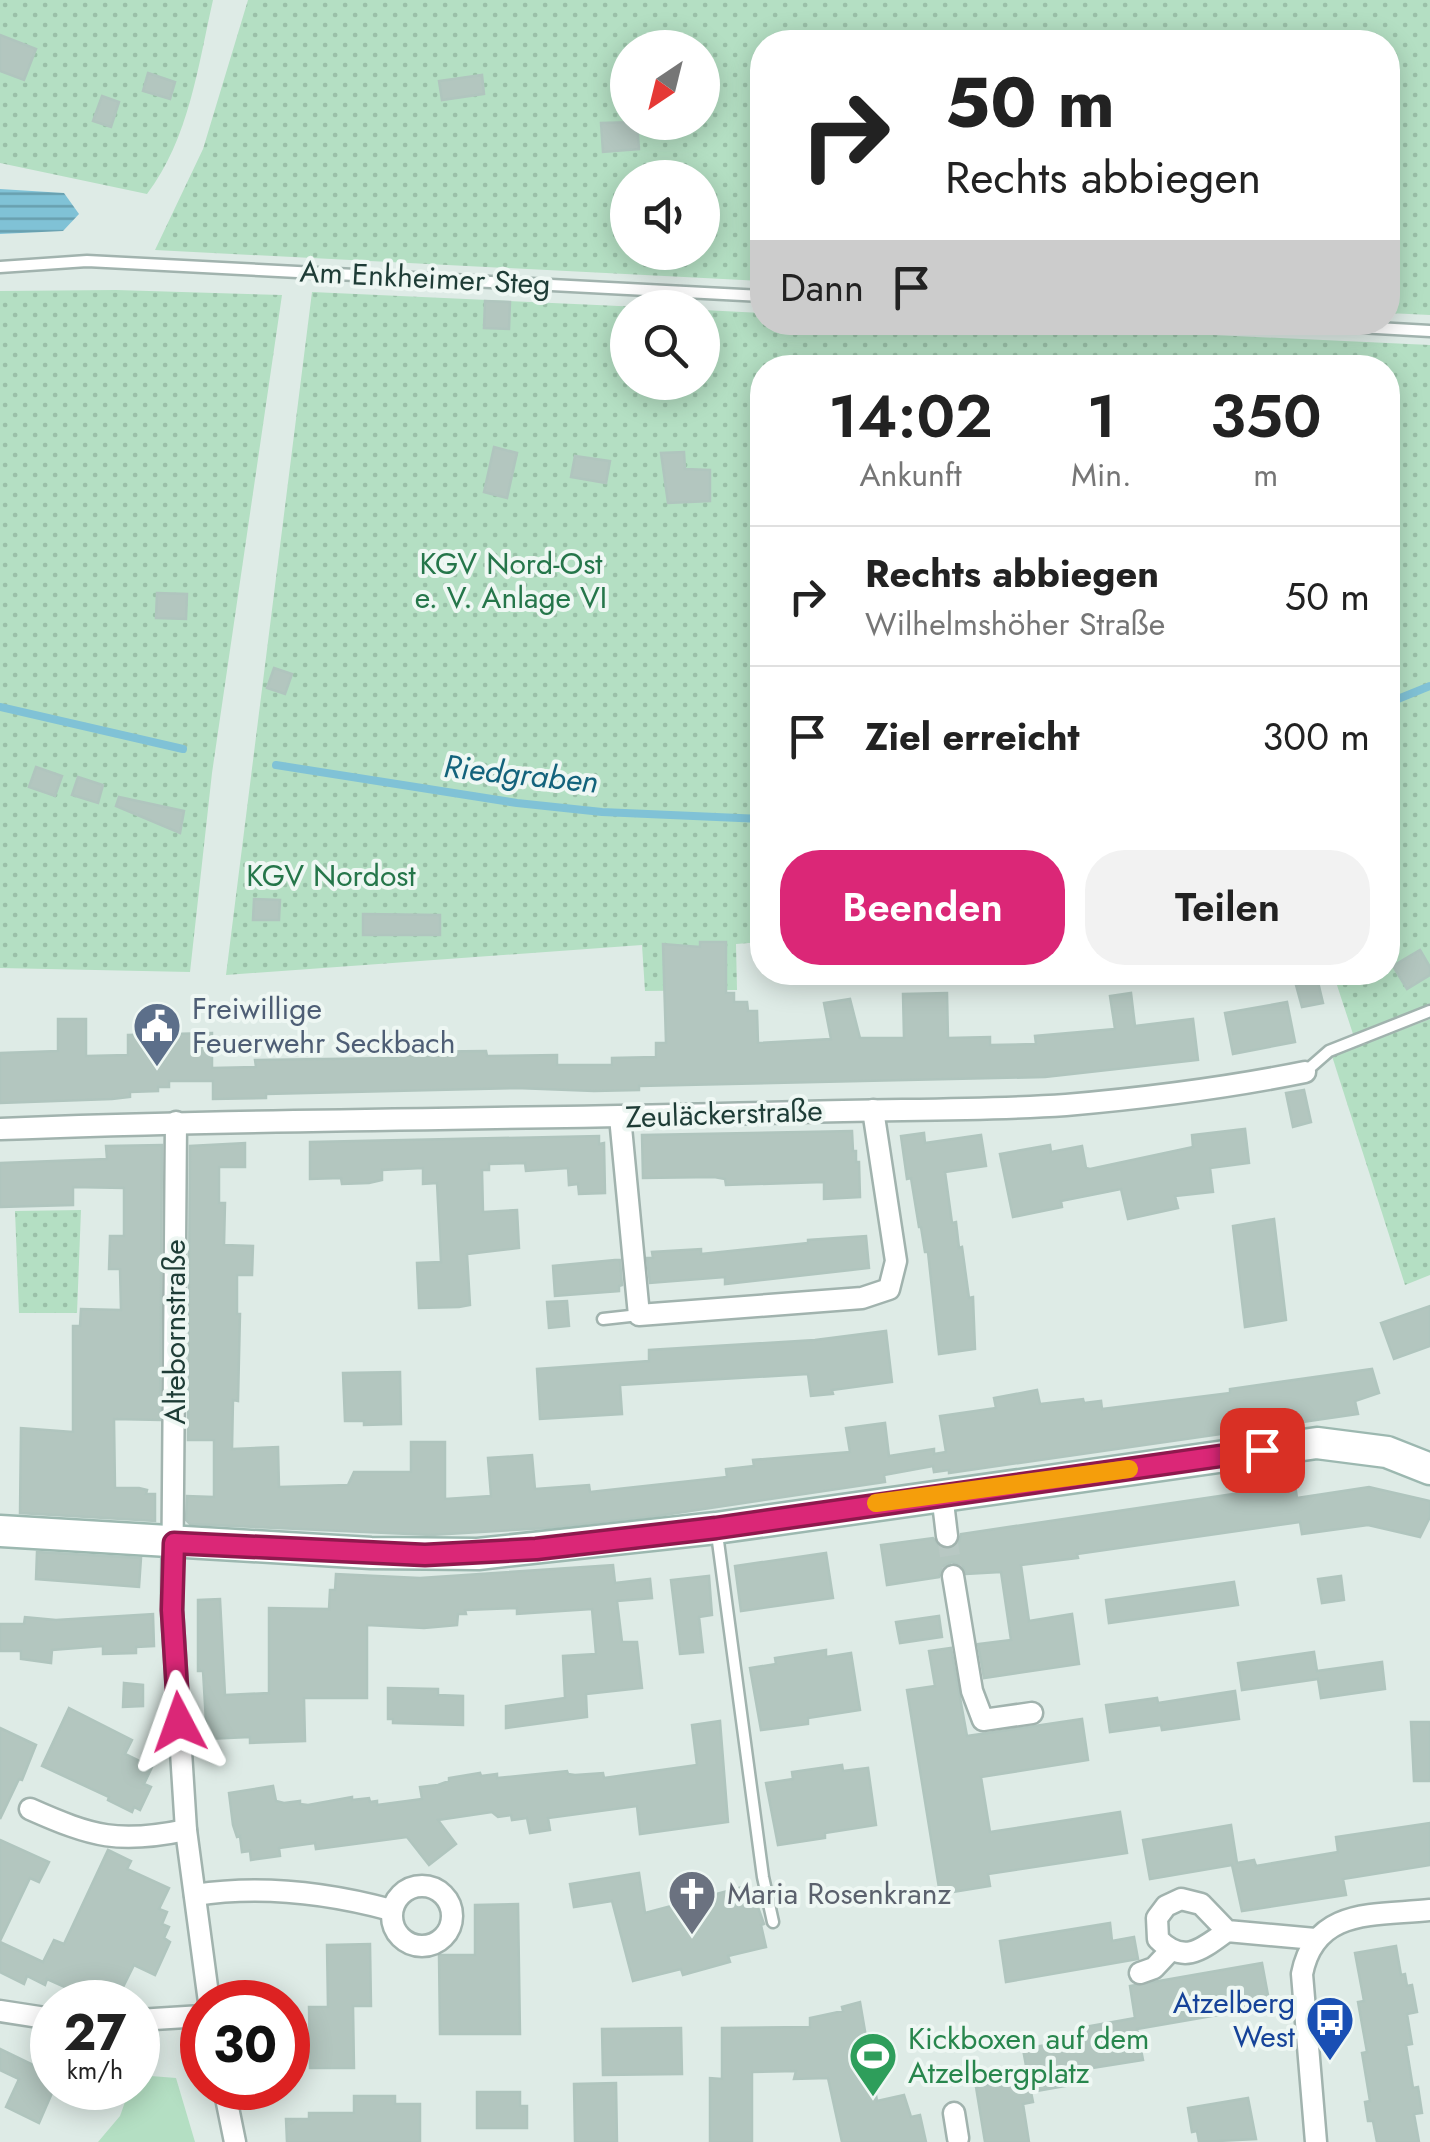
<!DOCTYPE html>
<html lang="de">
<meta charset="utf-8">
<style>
body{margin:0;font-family:Jost,sans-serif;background:#f2f2f2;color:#222;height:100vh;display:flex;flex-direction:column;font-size:38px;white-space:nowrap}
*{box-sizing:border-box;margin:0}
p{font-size:32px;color:#767676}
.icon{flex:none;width:55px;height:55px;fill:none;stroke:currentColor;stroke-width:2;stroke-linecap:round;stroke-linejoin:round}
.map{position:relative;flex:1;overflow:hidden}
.sheet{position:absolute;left:750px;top:355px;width:650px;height:630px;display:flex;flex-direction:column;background:#fff;border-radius:40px;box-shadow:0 5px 25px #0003}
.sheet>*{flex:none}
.guide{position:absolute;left:750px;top:30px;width:650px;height:305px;border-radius:40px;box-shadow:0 5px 25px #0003;background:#fff;color:#222;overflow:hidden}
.needle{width:65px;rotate:215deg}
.fabs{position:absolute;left:610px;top:30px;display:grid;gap:20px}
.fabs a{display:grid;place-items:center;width:110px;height:110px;border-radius:50%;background:#fff;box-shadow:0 5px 25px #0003;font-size:50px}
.speed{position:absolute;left:30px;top:1980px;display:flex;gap:20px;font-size:50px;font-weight:700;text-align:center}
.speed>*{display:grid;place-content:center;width:130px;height:130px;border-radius:50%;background:#fff;box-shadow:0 5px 25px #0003;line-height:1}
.speed small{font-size:25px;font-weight:400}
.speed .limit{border:15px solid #d22;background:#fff;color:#111}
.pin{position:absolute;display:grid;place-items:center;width:85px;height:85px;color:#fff;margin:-42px;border-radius:20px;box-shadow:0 5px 15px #0006}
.me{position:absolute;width:110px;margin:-55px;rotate:356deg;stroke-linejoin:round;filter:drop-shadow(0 0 8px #0008)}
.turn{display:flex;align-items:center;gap:35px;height:210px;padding:0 30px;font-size:45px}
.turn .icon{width:130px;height:130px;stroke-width:2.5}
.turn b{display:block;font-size:70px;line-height:85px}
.then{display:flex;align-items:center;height:95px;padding:0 30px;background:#0003;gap:20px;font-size:38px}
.eta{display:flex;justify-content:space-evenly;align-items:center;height:170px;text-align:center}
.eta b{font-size:60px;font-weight:600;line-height:70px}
.button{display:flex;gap:20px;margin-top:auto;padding:20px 30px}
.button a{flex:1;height:115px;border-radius:40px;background:#db2777;color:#fff;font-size:40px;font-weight:600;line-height:115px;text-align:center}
.button a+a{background:#f2f2f2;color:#222}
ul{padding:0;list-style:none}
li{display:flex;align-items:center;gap:30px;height:140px;padding:0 30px;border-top:2px solid #e0e0e0}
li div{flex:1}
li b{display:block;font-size:38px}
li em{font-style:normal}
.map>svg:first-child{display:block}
</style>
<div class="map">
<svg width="1430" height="2142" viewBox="0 0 1430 2142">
<defs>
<pattern id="garden-dots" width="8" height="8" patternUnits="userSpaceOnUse" patternTransform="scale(2.5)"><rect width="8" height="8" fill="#b4dfc3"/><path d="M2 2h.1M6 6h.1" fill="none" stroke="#9ac0a8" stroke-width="1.8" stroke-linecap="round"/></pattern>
<pattern id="water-rules" width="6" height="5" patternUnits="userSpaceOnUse" patternTransform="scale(2.5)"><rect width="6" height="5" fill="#80c2d6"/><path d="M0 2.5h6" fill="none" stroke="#689fae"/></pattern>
</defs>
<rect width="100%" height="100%" fill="#deebe6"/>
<polygon fill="#b4dfc3" points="138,2075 176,2078 195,2142 98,2142 120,2116 130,2088 138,2088"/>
<g fill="url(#garden-dots)" fill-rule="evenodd">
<path d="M0 0H213C198 66 189 139 147 194L0 163Z"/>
<path d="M248 0H1430V315L1388 313V42H762V281L155 250 203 149ZM628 48H702V122H628ZM628 178H702V252H628Z"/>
<polygon points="116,290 282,295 212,773 190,972 0,968 0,291"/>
<polygon points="312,292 641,307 628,308 628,382 702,382 703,310 762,313 762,322 958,323 1430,345 1430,1005 1353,1034 1333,973 1388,972 1388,368 762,368 762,942 736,944 737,990 645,991 642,945 226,975"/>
<polygon points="1430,1019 1430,1275 1405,1285 1332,1056"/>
<polygon points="81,1210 77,1313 19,1313 15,1211"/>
</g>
<polygon fill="url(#water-rules)" points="0,189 64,193 79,214 63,231 0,234"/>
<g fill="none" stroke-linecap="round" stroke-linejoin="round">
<g stroke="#80c2d6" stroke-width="8">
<polyline points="1388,703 1430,686"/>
<polyline points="0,707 183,749"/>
<polyline points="276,765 517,803 602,812 762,819"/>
</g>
</g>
<g fill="#b3c6bf" stroke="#b0c5be" stroke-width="2.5">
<polygon points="0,35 36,49 24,80 0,71"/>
<polygon points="148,73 175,82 170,99 143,91"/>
<polygon points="482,75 484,94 442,100 439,81"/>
<polygon points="102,96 119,102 111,127 93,121"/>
<polygon points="637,122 639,149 603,152 601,123"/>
<polygon points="485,301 510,302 509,329 484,328"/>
<polygon points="494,447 517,453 507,498 484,492"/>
<polygon points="684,452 685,469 710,470 710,501 668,503 661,453"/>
<polygon points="575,456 610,461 606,483 571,477"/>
<polygon points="157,593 187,594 186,619 156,618"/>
<polygon points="274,668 292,674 285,694 267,688"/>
<polygon points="36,767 62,776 55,796 29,787"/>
<polygon points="78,777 103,785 98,803 72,795"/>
<polygon points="119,797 184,811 180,833 116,806"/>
<polygon points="254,899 280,900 279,920 253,920"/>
<polygon points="363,914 440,915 440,935 363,935"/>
<polygon points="700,942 726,942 726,993 734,993 734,1002 747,1002 748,1011 757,1011 758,1043 831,1039 824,1003 850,999 860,1038 904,1038 903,994 947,993 948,1038 990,1037 990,1045 1036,1044 1035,1036 1115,1029 1110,996 1131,993 1135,1026 1193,1019 1198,1060 1045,1077 639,1086 639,1090 594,1091 516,1088 266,1094 266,1098 213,1099 213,1081 169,1081 169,1087 158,1087 158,1091 130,1092 130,1097 112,1099 0,1103 0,1053 58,1051 58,1019 86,1019 86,1056 128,1055 128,1035 212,1033 212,1068 256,1067 255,1060 397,1058 397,1052 486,1051 487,1056 557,1055 557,1065 612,1065 612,1058 656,1057 656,1043 666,1043 663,944 700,947"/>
<polygon points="1420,950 1430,967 1430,975 1407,989 1393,966"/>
<polygon points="1318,982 1323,1003 1302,1007 1296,985"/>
<polygon points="1287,1002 1295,1042 1233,1054 1225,1013"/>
<polygon points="1304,1090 1311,1122 1293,1127 1286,1093"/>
<polygon points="1245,1129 1249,1163 1210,1168 1213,1192 1175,1196 1178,1208 1128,1219 1121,1189 1061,1201 1062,1207 1013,1217 1000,1154 1050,1145 1051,1152 1082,1146 1086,1168 1090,1169 1193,1147 1192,1135"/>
<polygon points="852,1131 853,1151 856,1151 856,1162 859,1162 860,1197 824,1199 824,1182 726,1185 725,1179 714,1177 643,1178 642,1135"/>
<polygon points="924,1133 925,1143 981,1135 986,1166 945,1172 952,1223 956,1222 959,1248 962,1247 969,1298 973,1297 975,1349 939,1354 928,1252 925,1252 921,1227 919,1227 911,1178 907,1179 901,1136"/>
<polygon points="599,1136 599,1144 604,1143 605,1193 579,1194 578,1184 569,1185 568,1168 526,1171 525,1163 489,1164 489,1170 482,1170 483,1212 517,1210 519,1248 467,1254 470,1305 459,1307 419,1308 417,1263 441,1262 437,1183 423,1184 423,1168 382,1170 382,1180 369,1183 342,1184 341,1178 310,1179 310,1142"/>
<polygon points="245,1143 245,1167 219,1167 219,1203 225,1203 224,1245 253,1246 252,1275 237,1275 237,1314 240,1314 238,1401 233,1400 232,1449 278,1447 279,1487 348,1485 354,1472 411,1472 411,1442 445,1442 445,1499 491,1496 488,1458 532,1455 535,1489 589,1485 590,1492 727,1477 726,1469 754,1466 753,1460 850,1452 846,1428 885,1423 889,1456 934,1449 934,1454 946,1452 940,1416 996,1408 994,1398 1037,1390 1040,1404 1083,1399 1084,1403 1101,1401 1102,1409 1230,1393 1230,1389 1372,1369 1379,1393 1355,1401 1358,1414 1302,1422 1301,1415 1262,1421 1263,1428 949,1473 949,1470 934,1472 933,1466 884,1475 885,1482 657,1516 547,1528 431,1535 190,1524 186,1520 187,1496 214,1497 214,1440 188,1440 190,1146"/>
<polygon points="162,1145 160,1420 114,1419 115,1488 139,1488 147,1490 146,1494 155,1494 155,1521 20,1513 21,1428 73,1432 73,1326 80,1326 81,1309 121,1310 120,1269 109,1269 110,1236 124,1236 124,1188 73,1187 73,1205 0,1207 0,1163 107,1159 106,1146"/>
<polygon points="1274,1219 1286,1320 1245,1327 1233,1226"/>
<polygon points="866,1236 869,1268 725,1284 725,1277 650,1283 647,1258 653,1258 652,1252 701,1249 701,1254 808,1243 808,1240"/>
<polygon points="615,1260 620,1260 622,1285 619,1286 619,1291 555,1296 553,1266"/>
<polygon points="567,1301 569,1326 549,1328 547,1302"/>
<polygon points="1430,1306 1430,1346 1394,1359 1381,1323"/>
<polygon points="886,1331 892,1382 832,1390 833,1394 811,1396 808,1374 620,1385 622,1414 540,1419 537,1369 649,1361 649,1350 815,1340"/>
<polygon points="400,1372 401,1424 364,1425 364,1421 345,1421 343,1373"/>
<polygon points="1295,1485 1297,1498 1369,1487 1430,1501 1430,1517 1420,1537 1368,1525 1302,1534 1300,1522 1077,1554 1078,1558 1021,1565 1029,1621 1072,1614 1079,1664 984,1678 978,1644 1011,1640 1001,1572 966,1574 963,1567 952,1562 944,1566 939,1577 887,1585 881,1545 933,1538 941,1548 950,1549 959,1542 961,1534"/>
<polygon points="37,1552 141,1558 139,1587 36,1579"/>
<polygon points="826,1553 833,1598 741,1611 735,1566"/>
<polygon points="613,1565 615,1583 650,1579 652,1598 617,1601 622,1642 637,1642 642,1688 586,1694 587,1717 506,1728 506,1706 565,1698 563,1656 596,1654 592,1609 517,1614 517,1608 465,1610 466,1614 458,1614 457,1625 424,1628 367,1625 367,1698 304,1698 305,1741 250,1743 250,1737 207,1739 203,1671 198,1671 198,1600 220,1599 225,1695 269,1693 269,1608 329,1609 330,1590 335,1590 336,1574 420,1578"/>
<polygon points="709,1576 712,1615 699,1617 703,1652 680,1654 671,1580"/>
<polygon points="1341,1576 1344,1600 1322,1603 1318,1579"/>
<polygon points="1234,1582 1238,1605 1109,1623 1106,1600"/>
<polygon points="153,1614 154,1646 136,1647 136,1653 103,1654 103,1646 52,1650 51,1663 21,1659 21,1651 0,1651 0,1624 24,1624 25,1617 56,1620"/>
<polygon points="939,1616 942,1637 900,1643 896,1622"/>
<polygon points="951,1648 967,1736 1082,1719 1088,1760 981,1777 990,1832 1120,1812 1127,1853 988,1874 990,1886 940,1894 907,1690 935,1686 929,1651"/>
<polygon points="826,1650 826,1657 851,1653 860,1710 808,1718 808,1724 761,1730 750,1668 776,1664 775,1658"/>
<polygon points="1314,1652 1317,1671 1382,1662 1385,1689 1321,1698 1318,1679 1242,1690 1238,1663"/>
<polygon points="124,1683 143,1685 143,1706 123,1707"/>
<polygon points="388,1688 438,1689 438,1695 463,1696 463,1725 393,1723 393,1719 388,1719"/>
<polygon points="1235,1691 1239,1719 1162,1730 1161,1725 1110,1732 1106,1705 1157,1698 1158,1703"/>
<polygon points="69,1708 132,1740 125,1754 152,1767 144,1784 151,1787 140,1810 134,1807 132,1812 108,1800 109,1797 42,1766"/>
<polygon points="720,1721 728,1822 640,1834 637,1806 548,1818 550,1830 530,1833 527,1818 512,1820 511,1815 498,1817 492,1812 438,1820 456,1844 429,1865 407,1837 316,1849 315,1843 279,1848 280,1856 251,1860 250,1851 242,1852 240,1836 237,1837 233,1825 229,1793 273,1786 276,1801 284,1803 300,1801 300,1804 308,1805 352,1797 352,1800 369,1798 370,1802 377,1801 377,1805 422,1799 420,1787 438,1785 449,1781 449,1778 480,1773 481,1776 497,1774 497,1778 567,1771 568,1774 575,1775 603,1773 604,1778 697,1765 692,1725"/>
<polygon points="1411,1722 1430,1722 1430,1781 1414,1781"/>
<polygon points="0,1728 36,1745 22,1780 19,1779 0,1819"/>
<polygon points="842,1765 843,1771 868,1768 876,1825 825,1833 825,1838 778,1845 766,1783 793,1779 792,1772"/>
<polygon points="1430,1823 1430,1865 1343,1879 1346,1895 1242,1911 1232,1865 1150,1879 1143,1840 1231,1825 1237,1863 1254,1860 1256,1866 1338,1852 1336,1837"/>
<polygon points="0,1840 49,1862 39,1882 30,1878 0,1941"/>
<polygon points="108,1850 131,1861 127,1869 169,1888 159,1909 167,1912 162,1924 169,1927 164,1938 170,1942 155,1975 134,1965 123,1987 114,1983 106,1999 92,1993 89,1998 47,1979 45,1985 27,1976 24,1984 0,1972 0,1942 43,1962 54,1940 64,1944"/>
<polygon points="639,1873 645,1913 750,1885 764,1924 761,1925 766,1947 728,1956 730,1962 683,1975 681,1969 633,1981 612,1901 574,1907 570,1884"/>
<polygon points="518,1904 520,2034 440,2034 439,1955 475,1955 475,1905"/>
<polygon points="1110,1923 1112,1941 1134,1937 1138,1959 1006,1982 1000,1941"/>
<polygon points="370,1944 371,2006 353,2006 354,2068 310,2068 309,2007 328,2007 327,1945"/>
<polygon points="1396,1946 1401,1975 1405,1974 1407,1986 1412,1985 1417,2012 1407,2014 1412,2044 1406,2045 1413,2088 1418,2087 1422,2113 1414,2114 1419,2142 1377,2142 1373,2121 1368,2121 1365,2102 1370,2101 1362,2053 1367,2052 1358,2002 1364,2001 1355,1953"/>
<polygon points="1262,1963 1270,2006 1137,2029 1143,2060 1086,2069 1088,2082 1031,2092 1033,2102 1023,2104 1029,2142 985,2142 976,2087 1028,2077 1023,2049 1080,2039 1079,2028 1135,2018 1130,1986"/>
<polygon points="860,2002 877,2101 904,2095 911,2117 920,2115 926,2142 842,2142 828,2078 794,2079 796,2071 752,2072 752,2142 710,2142 710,2078 722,2079 722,2028 810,2027 810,2018 843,2011 842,2007"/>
<polygon points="681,2028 682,2074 603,2075 602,2029"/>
<polygon points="0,2049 52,2074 52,2093 39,2123 6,2107 19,2079 0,2070"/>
<polygon points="616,2083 617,2142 575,2142 574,2084"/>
<polygon points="477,2092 520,2092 520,2106 527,2106 527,2128 477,2128"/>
<polygon points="354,2096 395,2096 395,2104 420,2104 420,2142 287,2142 286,2119 309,2119 309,2113 354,2113"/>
<polygon points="1248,2098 1256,2139 1199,2142 1197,2131 1192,2132 1188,2108"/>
</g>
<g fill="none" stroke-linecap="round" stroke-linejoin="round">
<polyline stroke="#b8c8c3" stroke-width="20" stroke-dasharray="20 10" stroke-linecap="butt" points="947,1536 953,1576"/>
<g stroke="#a1b3ae" stroke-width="15">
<g id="lane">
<polyline points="0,267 87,261 762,296"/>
<polyline points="1268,322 1430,331"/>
<polyline points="1305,1072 1329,1051 1430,1011"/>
<polyline points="603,1319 639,1315"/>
<polyline points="717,1534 763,1877 773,1922"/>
</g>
</g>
<g stroke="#a1b3ae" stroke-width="25">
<g id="street">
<polyline points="620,1117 639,1315 862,1298 889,1289 896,1261 873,1110"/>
<polyline points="176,1122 172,1610 186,1830 209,2002"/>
<path d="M0 1129C267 1118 534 1120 801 1112 889 1109 978 1111 1066 1105 1146 1098 1226 1088 1305 1072"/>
<polyline points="942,1494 947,1536"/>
<polyline points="953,1576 972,1691 983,1720 1032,1713"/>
<path d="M30 1809C93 1837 119 1844 186 1830"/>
<circle cx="422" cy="1916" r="30"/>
<path d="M195 1895C260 1885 328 1893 391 1910"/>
<path d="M1227 1931C1201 1950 1184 1965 1158 1939L1157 1918 1166 1906 1181 1899 1201 1904 1227 1931 1315 1939"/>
<polyline points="1140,1973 1154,1968 1170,1951"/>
<polyline points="0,2011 52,2019"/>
<polyline points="138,2020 202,2016"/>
<polyline points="224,2088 235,2142"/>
<polyline points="954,2113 958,2138"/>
<path d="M1316 2142 1302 1974C1315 1907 1375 1916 1430 1910"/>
</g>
</g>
<g stroke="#9cb8b0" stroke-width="35">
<polyline id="secondary" points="0,1531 371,1553 478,1554 716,1528 1317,1443 1387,1452 1430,1469"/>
</g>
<use href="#lane" stroke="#fff" stroke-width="10"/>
<use href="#street" stroke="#fff" stroke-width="20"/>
<use href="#secondary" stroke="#fff" stroke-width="30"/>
</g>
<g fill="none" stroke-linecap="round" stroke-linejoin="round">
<g stroke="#8e194d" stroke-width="25">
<polyline id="route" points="179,1722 172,1610 174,1543 425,1555 536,1549 716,1528 1262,1450"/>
</g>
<use href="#route" stroke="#db2777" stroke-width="18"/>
<polyline stroke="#f59e0b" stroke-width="18" points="876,1503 1129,1469"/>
</g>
<defs>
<g id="civic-pin" transform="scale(2.5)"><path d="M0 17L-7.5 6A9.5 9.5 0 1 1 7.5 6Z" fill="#5c6f8a" stroke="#eef7f3"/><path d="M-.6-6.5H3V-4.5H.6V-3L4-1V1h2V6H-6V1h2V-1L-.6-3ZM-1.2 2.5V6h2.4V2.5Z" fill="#fff"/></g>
<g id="church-pin" transform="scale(2.5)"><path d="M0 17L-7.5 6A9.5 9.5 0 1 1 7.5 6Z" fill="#6b7280" stroke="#eef7f3"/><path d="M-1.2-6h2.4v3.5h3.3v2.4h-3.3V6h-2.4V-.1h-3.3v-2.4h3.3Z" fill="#fff"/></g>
<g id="bus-pin" transform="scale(2.5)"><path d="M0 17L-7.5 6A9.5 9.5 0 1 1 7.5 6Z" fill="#1a4fb4" stroke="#eef7f3"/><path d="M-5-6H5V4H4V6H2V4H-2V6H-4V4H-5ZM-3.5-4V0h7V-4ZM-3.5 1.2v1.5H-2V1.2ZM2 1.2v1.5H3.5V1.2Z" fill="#fff"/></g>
<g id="stadium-pin" transform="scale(2.5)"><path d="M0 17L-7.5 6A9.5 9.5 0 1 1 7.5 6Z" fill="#2e9e5b" stroke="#eef7f3"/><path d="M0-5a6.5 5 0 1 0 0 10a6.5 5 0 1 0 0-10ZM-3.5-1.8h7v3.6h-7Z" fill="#fff"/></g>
</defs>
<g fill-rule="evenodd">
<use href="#civic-pin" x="157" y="1026"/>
<use href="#church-pin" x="692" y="1894"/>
<use href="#bus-pin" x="1330" y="2020"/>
<use href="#stadium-pin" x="873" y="2056"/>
</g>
<g text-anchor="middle" stroke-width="8" stroke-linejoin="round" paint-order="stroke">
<g font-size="30" fill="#1e3c36" stroke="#eef7f3">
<text transform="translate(425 278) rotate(3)" y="10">Am Enkheimer Steg</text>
<text transform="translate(724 1114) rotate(-2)" y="10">Zeuläckerstraße</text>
<text transform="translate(175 1332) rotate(-90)" y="10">Altebornstraße</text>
</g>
<g font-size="30" fill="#25764a" stroke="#eef7f3">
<text x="511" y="574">KGV Nord-Ost<tspan x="511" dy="34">e. V. Anlage VI</tspan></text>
<text x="331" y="886">KGV Nordost</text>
</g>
<g font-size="30" fill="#4e5e75" stroke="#eef7f3" text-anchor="start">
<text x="192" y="1019">Freiwillige<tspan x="192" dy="34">Feuerwehr Seckbach</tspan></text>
</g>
<g font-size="30" fill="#5b616d" stroke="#eef7f3" text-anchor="start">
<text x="727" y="1904">Maria Rosenkranz</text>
</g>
<g font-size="30" fill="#164399" stroke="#eef7f3" text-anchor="end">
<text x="1295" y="2013">Atzelberg<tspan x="1295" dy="34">West</tspan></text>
</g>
<g font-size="30" fill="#27864d" stroke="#eef7f3" text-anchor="start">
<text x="908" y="2049">Kickboxen auf dem<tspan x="908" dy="34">Atzelbergplatz</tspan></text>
</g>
<g font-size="32" font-style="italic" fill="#13637c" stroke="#eef7f3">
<text transform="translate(521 774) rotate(6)" y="11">Riedgraben</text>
</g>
</g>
</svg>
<div class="fabs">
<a><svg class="needle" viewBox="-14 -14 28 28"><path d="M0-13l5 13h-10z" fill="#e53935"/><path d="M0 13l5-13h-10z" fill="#767676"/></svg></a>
<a><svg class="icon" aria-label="sound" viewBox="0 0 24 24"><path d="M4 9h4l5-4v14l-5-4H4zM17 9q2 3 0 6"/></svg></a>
<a><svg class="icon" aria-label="search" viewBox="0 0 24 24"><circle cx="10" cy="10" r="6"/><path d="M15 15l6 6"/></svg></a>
</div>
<div class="speed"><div>27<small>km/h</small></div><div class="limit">30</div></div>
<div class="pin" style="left:1262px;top:1450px;background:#d93025"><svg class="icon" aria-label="arrive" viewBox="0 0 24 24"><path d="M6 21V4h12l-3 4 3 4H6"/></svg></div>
<svg class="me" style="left:179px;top:1722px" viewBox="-20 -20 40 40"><path d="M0-17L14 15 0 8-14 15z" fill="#db2777" stroke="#fff" stroke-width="4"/></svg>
<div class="guide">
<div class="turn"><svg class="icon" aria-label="right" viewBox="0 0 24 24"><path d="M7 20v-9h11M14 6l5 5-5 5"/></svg><div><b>50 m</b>Rechts abbiegen</div></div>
<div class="then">Dann<svg class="icon" aria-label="arrive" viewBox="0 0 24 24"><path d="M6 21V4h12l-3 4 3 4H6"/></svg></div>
</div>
<section class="sheet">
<div class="eta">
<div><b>14:02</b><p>Ankunft</p></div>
<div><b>1</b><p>Min.</p></div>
<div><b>350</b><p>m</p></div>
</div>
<ul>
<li><svg class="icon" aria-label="right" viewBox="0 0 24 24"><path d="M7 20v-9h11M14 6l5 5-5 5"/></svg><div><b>Rechts abbiegen</b><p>Wilhelmshöher Straße</p></div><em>50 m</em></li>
<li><svg class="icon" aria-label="arrive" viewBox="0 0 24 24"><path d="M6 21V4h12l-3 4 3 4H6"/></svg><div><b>Ziel erreicht</b></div><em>300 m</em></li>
</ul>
<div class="button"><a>Beenden</a><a>Teilen</a></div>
</section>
</div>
